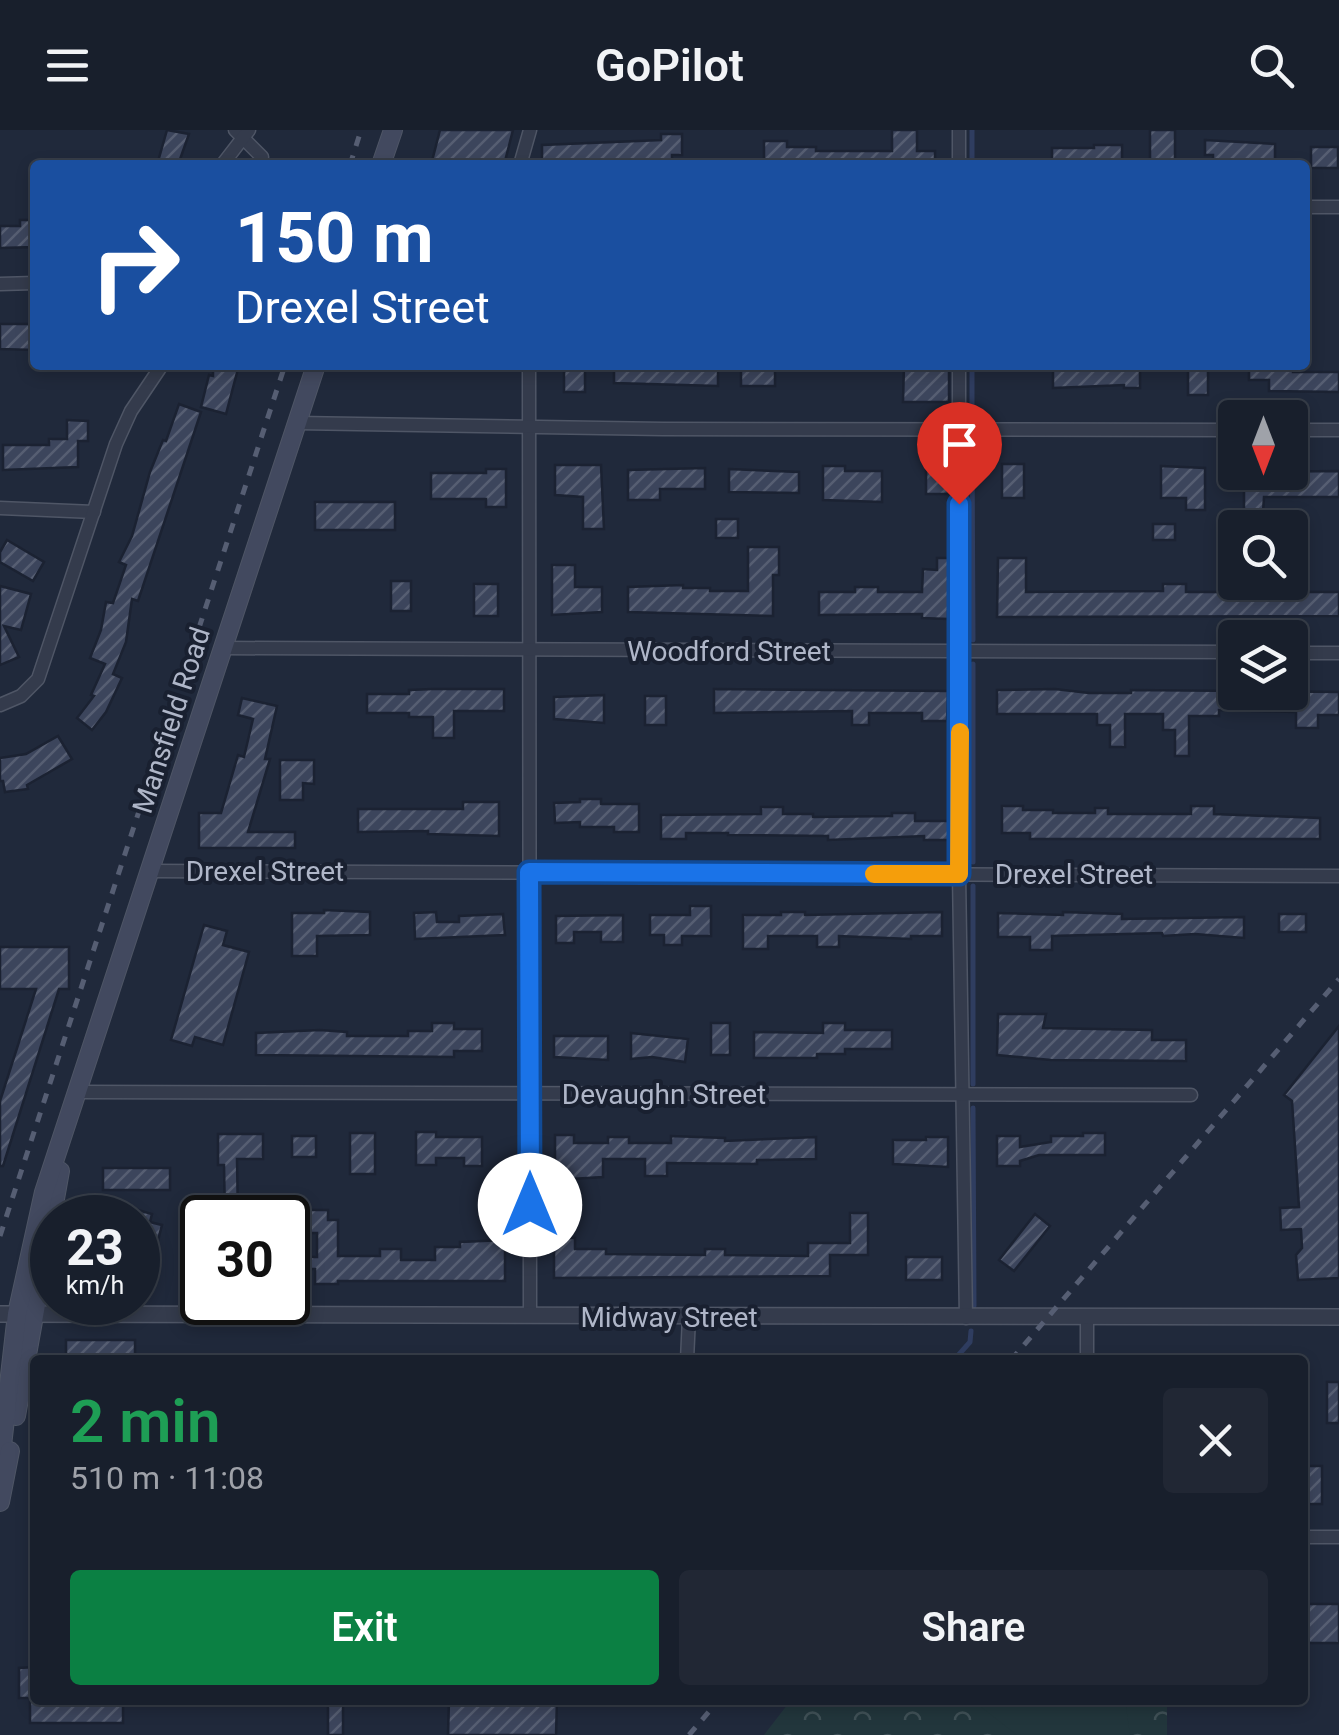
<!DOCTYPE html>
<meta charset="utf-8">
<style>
body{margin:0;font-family:Roboto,sans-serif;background:#212734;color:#f1f3f6;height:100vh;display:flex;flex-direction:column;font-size:38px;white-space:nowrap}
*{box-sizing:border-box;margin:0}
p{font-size:32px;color:#9fa2a9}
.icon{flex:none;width:55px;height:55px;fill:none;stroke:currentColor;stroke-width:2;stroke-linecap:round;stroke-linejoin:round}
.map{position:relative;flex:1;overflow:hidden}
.sheet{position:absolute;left:30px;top:1225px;width:1278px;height:350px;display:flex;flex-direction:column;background:#181f2c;border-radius:10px;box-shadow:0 5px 15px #0003,0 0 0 2px #363d48}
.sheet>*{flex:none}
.banner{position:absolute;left:30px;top:30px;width:1280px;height:210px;border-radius:10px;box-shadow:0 5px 15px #0003,0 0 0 2px #363d48;background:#1a4fa0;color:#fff;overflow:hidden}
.needle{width:65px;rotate:180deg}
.tools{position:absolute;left:1218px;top:270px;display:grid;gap:20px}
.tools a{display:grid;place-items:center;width:90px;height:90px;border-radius:10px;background:#181f2c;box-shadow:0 5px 15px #0003,0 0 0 2px #363d48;font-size:50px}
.speed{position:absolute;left:30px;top:1065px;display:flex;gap:20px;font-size:50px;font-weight:700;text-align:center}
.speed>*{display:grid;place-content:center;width:130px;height:130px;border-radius:50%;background:#181f2c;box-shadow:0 5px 15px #0003,0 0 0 2px #363d48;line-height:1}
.speed small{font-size:25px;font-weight:400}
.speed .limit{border:5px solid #111;border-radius:15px;background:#fff;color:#111}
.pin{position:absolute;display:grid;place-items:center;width:85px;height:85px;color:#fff;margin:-102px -42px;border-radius:50% 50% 50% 0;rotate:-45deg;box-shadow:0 0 10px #0007}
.pin .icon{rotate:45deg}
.me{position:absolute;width:110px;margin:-55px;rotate:0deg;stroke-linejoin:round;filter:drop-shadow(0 0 8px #0008)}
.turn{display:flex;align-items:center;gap:35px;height:210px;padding:0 40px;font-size:45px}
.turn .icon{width:130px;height:130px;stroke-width:2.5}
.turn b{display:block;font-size:70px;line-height:85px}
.round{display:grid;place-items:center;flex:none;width:105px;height:105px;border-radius:10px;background:#212734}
.headline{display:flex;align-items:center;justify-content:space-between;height:170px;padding:0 40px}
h1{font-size:60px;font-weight:600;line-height:75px;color:#1e9e55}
.cta{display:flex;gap:20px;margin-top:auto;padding:20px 40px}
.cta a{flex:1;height:115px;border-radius:10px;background:#0b8043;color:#fff;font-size:40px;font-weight:600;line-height:115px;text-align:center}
.cta a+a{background:#212734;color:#f1f3f6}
header{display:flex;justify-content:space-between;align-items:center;height:130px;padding:0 40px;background:#181f2c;font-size:45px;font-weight:600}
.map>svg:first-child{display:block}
</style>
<header><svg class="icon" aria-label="menu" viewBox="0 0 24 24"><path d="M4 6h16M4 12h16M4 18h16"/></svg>GoPilot<svg class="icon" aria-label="search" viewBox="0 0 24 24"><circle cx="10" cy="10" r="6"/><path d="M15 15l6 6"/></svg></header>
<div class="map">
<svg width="1339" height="1605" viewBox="0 0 1339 1605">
<defs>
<pattern id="park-crowns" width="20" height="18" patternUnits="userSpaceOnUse" patternTransform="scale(2.5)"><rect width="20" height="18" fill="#22363c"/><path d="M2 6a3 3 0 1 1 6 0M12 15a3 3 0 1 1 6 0" fill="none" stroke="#405157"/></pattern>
<pattern id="building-hatch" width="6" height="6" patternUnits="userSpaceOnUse" patternTransform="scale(2.5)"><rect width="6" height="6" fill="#3c455c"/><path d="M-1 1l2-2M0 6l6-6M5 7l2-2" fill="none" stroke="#565e72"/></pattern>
</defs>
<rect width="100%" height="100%" fill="#20293b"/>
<polygon fill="url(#park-crowns)" points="791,1570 1167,1570 1167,1605 764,1605"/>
<polygon fill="#22363c" points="972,1570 1125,1570 1130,1605 1017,1605"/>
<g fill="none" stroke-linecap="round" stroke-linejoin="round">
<g stroke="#2f3d60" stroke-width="5">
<polyline points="972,0 972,35"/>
<polyline points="972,235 972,287"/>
<polyline points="972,312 973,510"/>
<polyline points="973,534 973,732"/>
<polyline points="973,756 973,954"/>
<polyline points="973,978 974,1176"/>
<polyline points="954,1230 970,1212 971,1201"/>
</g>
</g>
<g fill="url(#building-hatch)" stroke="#1b2232" stroke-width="2.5">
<polygon points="167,0 189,4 178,35 157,35"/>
<polygon points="440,0 513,0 504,35 431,35"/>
<polygon points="892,0 917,0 917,21 935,21 935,35 764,35 764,11 787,11 787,17 816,17 816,21 892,21"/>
<rect x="1150" y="0" width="25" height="35"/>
<polygon points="661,4 682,4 682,25 672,25 672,35 542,35 542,15 661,10"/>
<polygon points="1205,10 1275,14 1275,35 1213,35 1213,25 1205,25"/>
<polygon points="1094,15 1122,15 1122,35 1052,35 1052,18 1094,18"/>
<rect x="1311" y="17" width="27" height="21"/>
<polygon points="20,90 35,90 35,117 0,118 0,96 20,96"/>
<polygon points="0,194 35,194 35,220 0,219"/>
<polygon points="213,235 239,235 226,284 201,277 209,245 213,246"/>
<rect x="564" y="235" width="21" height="27"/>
<polygon points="614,235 718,235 718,256 614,253"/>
<rect x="741" y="235" width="34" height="21"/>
<polygon points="904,235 949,235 949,272 903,272"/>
<polygon points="1053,235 1140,235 1140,258 1124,258 1124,255 1053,258"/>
<rect x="1188" y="235" width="20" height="30"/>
<polygon points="1249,235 1293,235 1293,242 1339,242 1339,262 1269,261 1269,250 1249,250"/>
<polygon points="179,274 201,282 138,471 132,469 126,512 113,544 122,548 106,582 92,600 77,588 94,566 91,565 105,534 90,528 101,500 106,472 113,473 126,435 119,432 132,406 150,342 163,310 166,311"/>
<polygon points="67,290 88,291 88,311 78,311 78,337 3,340 3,315 49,315 49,309 67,309"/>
<rect x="1002" y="334" width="22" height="34"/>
<polygon points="555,335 601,335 604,399 583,399 583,367 555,365"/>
<polygon points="823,336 845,336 845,341 882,341 882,372 823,370"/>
<polygon points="1161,336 1205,338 1205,380 1186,380 1186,368 1161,368"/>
<polygon points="705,338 705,359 660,359 660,370 628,370 628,340"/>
<polygon points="486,339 506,339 506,377 486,377 486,369 431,369 431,343 486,343"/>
<polygon points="729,339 799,342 799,363 729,362"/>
<rect x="926" y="340" width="22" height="24"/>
<polygon points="1339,341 1339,367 1264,367 1262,398 1244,398 1244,342"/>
<rect x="315" y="372" width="80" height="28"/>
<rect x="716" y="389" width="22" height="19"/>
<rect x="1153" y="394" width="22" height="16"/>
<polygon points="7,410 44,432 33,451 0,432 0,422"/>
<polygon points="748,417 779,417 779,445 773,445 773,486 628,482 628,457 683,455 683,458 710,458 710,461 748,461"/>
<polygon points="937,428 949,428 948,489 922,488 922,484 819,485 819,462 855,462 855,457 878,457 878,462 922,462 923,439 937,440"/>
<polygon points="998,428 1026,428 1026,462 1163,461 1163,454 1186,454 1186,462 1264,462 1264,457 1283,457 1283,462 1339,462 1339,486 997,487"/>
<polygon points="552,435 575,435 575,457 602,457 602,482 552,485"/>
<rect x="391" y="451" width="20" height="30"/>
<rect x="474" y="454" width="24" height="32"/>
<polygon points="0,456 31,464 21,500 4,496 19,527 0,535"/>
<polygon points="433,559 504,559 504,581 454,581 454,608 433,608 433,587 409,587 409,583 367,583 367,564 409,564 409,560"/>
<polygon points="714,559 948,561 947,591 922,591 922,583 869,583 869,595 852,595 852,581 714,583"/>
<polygon points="1055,559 1089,563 1131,563 1131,560 1339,562 1339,585 1318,585 1318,598 1296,598 1296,582 1219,580 1219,586 1189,586 1189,626 1175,626 1175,600 1163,600 1163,584 1125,584 1125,617 1110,617 1110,595 1097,595 1097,584 997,584 997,560"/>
<polygon points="604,565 604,593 554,589 554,567"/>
<rect x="645" y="566" width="21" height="29"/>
<polygon points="242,568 277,576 265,629 270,629 248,702 295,702 295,718 199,718 199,683 221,683 238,625 244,627 253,589 238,585"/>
<polygon points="58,606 72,629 27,655 28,659 5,662 3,651 0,651 0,628 26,624"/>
<polygon points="280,630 314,630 314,654 303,653 303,670 280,670"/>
<polygon points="580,669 601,669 601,674 639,674 639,702 614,702 614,697 580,697 580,692 555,693 554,673 580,672"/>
<polygon points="463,672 499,672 499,706 428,704 428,701 358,702 358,679 463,679"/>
<polygon points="1002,676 1023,676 1023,680 1053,680 1053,683 1095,683 1095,678 1108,678 1108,684 1191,684 1191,676 1214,676 1214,684 1320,688 1320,709 1030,709 1030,703 1002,703"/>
<polygon points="761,677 783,677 783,684 813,684 813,687 892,686 892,683 915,683 915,691 949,691 949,710 924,710 924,706 828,710 828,706 728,705 728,703 686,703 686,709 661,709 661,685 761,684"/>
<polygon points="690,776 711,776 711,806 682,806 682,815 664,815 664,805 650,805 650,785 690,785"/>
<polygon points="324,780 370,782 370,805 317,806 317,826 292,826 292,783 324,783"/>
<polygon points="436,782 437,792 459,792 459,786 503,784 505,805 415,809 414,783"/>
<polygon points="781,782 805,782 805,785 942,782 942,806 911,806 911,809 839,806 839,817 817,817 817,806 768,806 768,819 743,819 743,785 781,785"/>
<polygon points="1063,782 1122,784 1122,789 1244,787 1244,808 1195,804 1163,806 1162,803 1052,806 1052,820 1030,820 1030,807 998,807 998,783 1063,785"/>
<rect x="1279" y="784" width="27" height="18"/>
<polygon points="623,785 623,812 601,812 601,802 574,802 574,813 556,813 556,786"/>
<polygon points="204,795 227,801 223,815 249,822 223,915 195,907 192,916 171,910"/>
<polygon points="0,817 69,817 69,859 59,859 3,1036 0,1036 0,971 36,859 0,859"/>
<polygon points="998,884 1046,884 1043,898 1152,900 1152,910 1186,910 1186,931 1051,930 997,925"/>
<polygon points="432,893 454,893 454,899 482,899 482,921 454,921 454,927 256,925 256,903 320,900 347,902 347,906 408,906 408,901 432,901"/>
<rect x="711" y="893" width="19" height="32"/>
<polygon points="823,893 845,893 845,900 892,900 892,919 845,919 845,924 817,924 817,928 754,928 754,902 823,903"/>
<polygon points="1339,896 1339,1148 1298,1150 1296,1125 1302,1118 1301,1099 1281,1100 1280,1078 1299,1077 1292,971 1284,965"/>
<polygon points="631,903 688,909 685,932 652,927 631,929"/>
<polygon points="554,906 608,906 608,930 554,927"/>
<polygon points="416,1002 436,1002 436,1007 482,1007 482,1036 464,1036 464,1028 436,1028 436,1035 416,1035"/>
<rect x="350" y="1003" width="25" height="41"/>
<polygon points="1083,1003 1105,1003 1105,1025 1039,1025 1020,1031 1020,1036 997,1036 997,1006 1020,1006 1020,1017 1051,1012 1051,1006 1083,1006"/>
<polygon points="218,1004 263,1004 263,1029 237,1029 238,1088 225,1088 224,1035 218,1035"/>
<polygon points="555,1005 574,1005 574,1013 608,1013 608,1007 629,1007 629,1013 671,1013 671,1006 725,1008 725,1011 816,1007 816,1029 757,1030 757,1034 667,1033 667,1046 645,1046 645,1029 603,1029 603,1047 555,1050"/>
<rect x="292" y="1006" width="24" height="21"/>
<polygon points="926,1007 948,1007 948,1037 893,1034 893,1010 926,1010"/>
<rect x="103" y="1038" width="67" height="22"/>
<polygon points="138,1080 152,1084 150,1092 162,1095 150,1141 138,1138"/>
<polygon points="299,1080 328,1080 328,1090 338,1090 338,1126 380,1126 380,1119 401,1119 401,1130 435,1130 435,1117 460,1117 460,1112 505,1110 505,1151 338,1151 338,1154 315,1154 315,1139 307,1139 307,1127 317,1127 317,1103 299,1103"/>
<polygon points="850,1083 868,1083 868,1125 830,1125 830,1146 554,1148 554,1108 575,1108 575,1119 606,1119 606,1124 705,1125 705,1119 725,1119 725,1125 808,1126 808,1113 850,1113"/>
<polygon points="1035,1084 1050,1096 1014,1141 999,1130"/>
<rect x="906" y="1127" width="36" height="23"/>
<rect x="66" y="1210" width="69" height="20"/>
<rect x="1327" y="1252" width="12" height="41"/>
<rect x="1302" y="1336" width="20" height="38"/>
<rect x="1302" y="1474" width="37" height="39"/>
<polygon points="35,1537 35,1568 19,1568 19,1538"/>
<rect x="30" y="1570" width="93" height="23"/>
<rect x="328" y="1570" width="15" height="35"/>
<polygon points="449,1570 557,1570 556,1605 448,1605"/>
</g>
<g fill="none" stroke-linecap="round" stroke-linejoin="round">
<g stroke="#4f5666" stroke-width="15">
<g id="minor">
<polyline points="235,0 262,27"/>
<polyline points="959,0 959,35"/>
<polyline points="222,35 249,0"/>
<polyline points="520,35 530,0"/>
<polyline points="1305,77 1339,77"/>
<polyline points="0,154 35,153"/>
<polyline points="529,235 530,1186"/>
<polyline points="959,235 959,744 966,1188"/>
<polyline points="297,293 663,299 1235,300"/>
<polyline points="1290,300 1339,300"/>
<polyline points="0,378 94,382"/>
<polyline points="223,518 1235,522"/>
<polyline points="1290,523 1339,523"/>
<polyline points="0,575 21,566 38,549 116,314 131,281 162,235"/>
<polyline points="150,741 1339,746"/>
<polyline points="78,962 1191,965"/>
<polyline points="1087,1188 1087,1230"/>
<polyline points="687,1230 689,1187"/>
<polyline points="1302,1407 1339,1407"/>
</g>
</g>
<g stroke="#4f5666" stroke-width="18">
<polyline id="tertiary" points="0,1184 1339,1187"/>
</g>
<g stroke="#4f5666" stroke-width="20">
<g id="secondary">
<polyline points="381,35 393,0"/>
<polyline points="16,1286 60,1041"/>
<polyline points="0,1333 17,1184 44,1062 316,235"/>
<polyline points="0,1372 10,1321"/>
</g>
</g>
<use href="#minor" stroke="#343b4c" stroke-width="12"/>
<use href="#tertiary" stroke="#343b4c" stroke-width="15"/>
<use href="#secondary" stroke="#42495f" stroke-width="18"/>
<g stroke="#565e73" stroke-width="5" stroke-dasharray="10 10" stroke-linecap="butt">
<polyline points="350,35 361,0"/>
<polyline points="0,1106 285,235"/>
<polyline points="1011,1230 1339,849"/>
<polyline points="689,1605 719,1570"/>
</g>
</g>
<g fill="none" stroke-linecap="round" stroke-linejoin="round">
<g stroke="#114b97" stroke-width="25">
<polyline id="route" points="530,1075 529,742 959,744 959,374"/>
</g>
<use href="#route" stroke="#1a73e8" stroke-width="18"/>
<polyline stroke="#f59e0b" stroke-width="18" points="874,744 959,744 960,602"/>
</g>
<g text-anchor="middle" stroke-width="8" stroke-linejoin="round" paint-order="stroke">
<g font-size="28" fill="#afb6c8" stroke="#192030">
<text x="729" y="531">Woodford Street</text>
<text transform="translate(171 590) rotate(-72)" y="10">Mansfield Road</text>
<text x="265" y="751">Drexel Street</text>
<text x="1074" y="754">Drexel Street</text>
<text x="664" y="974">Devaughn Street</text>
<text x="669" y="1197">Midway Street</text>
</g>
</g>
</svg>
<div class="tools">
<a><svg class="needle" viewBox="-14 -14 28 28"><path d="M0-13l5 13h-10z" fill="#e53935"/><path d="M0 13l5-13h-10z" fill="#9fa2a9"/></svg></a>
<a><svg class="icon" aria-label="search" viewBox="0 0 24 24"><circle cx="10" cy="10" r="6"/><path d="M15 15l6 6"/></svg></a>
<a><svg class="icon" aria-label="layers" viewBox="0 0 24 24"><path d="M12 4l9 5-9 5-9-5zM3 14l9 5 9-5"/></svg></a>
</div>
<div class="speed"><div>23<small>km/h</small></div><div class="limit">30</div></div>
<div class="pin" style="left:959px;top:374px;background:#d93025"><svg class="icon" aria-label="arrive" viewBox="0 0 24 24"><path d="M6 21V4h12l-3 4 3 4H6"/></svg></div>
<svg class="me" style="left:530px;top:1075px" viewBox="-20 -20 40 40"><circle r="19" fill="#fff"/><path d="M0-13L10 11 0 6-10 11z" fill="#1a73e8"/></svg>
<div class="banner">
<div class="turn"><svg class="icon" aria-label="right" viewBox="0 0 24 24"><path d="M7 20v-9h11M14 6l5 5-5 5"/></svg><div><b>150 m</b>Drexel Street</div></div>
</div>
<section class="sheet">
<div class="headline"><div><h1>2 min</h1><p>510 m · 11:08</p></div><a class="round"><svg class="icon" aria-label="close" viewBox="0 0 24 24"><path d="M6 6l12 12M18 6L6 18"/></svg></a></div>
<div class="cta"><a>Exit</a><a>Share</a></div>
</section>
</div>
